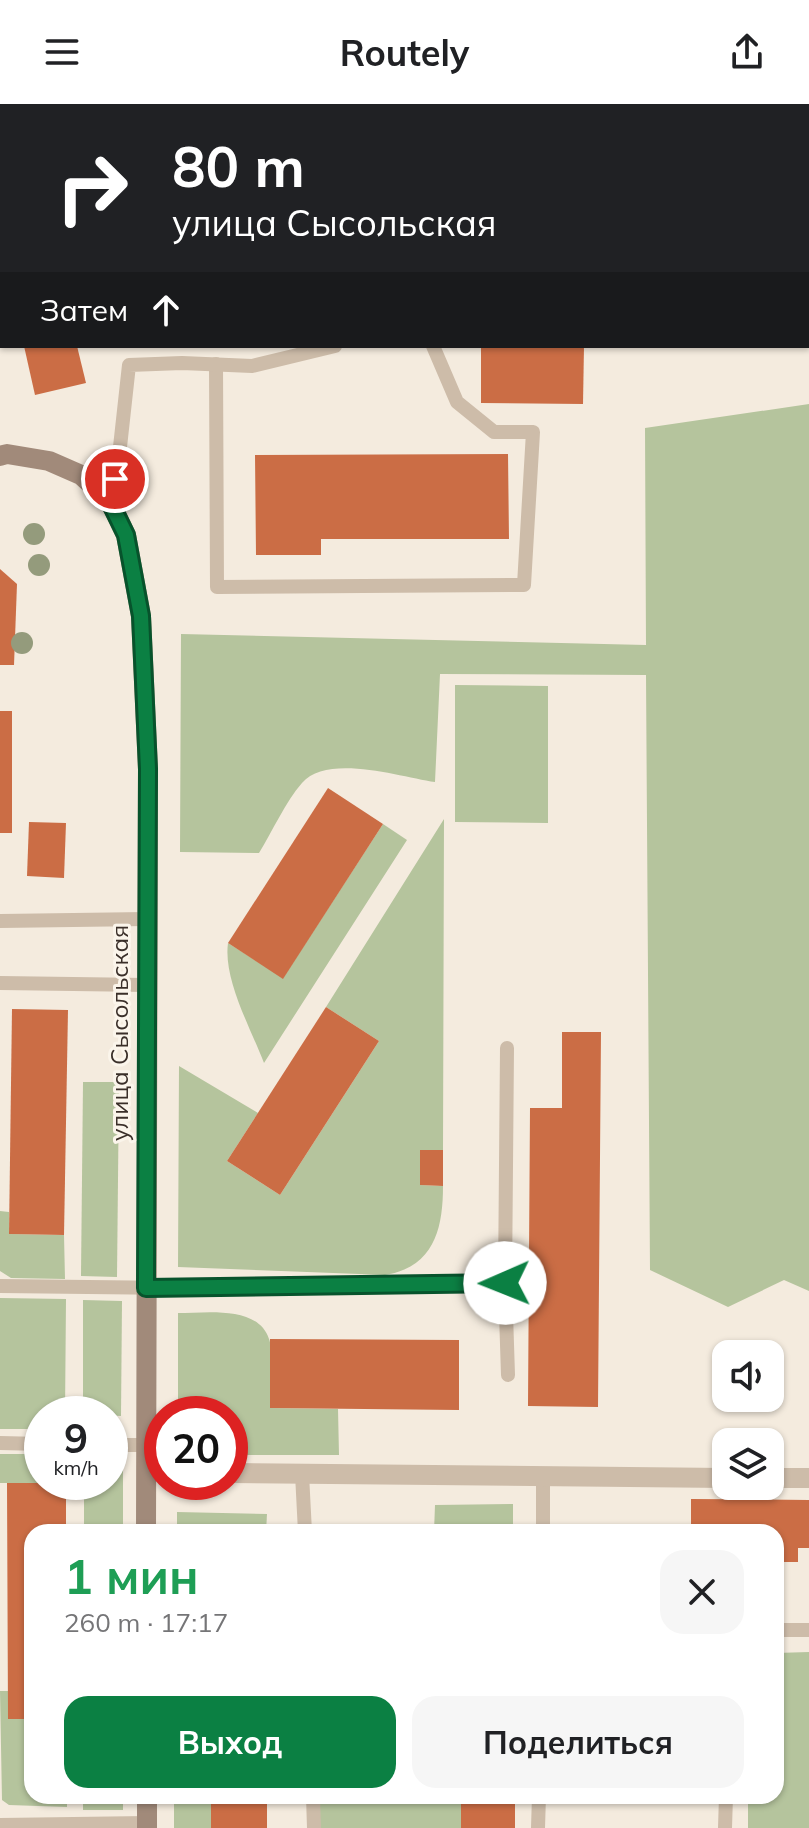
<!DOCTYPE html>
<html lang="ru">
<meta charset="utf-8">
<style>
body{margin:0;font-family:Mulish,sans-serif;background:#f6f6f6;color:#202124;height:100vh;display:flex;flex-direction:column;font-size:30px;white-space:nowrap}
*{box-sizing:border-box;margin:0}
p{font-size:26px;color:#757577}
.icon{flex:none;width:44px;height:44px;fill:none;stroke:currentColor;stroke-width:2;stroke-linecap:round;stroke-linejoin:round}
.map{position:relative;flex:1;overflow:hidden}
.sheet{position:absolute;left:24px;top:1420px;width:760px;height:280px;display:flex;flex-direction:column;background:#fff;border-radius:24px;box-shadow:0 2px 6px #0004}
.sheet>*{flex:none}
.top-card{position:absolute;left:0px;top:0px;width:810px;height:244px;box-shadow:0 2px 6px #0004;background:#202124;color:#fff;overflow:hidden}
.tools{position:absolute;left:712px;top:1236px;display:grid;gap:16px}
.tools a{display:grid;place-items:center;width:72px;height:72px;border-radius:16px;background:#fff;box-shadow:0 2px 6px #0004;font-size:40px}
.speed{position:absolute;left:24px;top:1292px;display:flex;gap:16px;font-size:40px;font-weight:700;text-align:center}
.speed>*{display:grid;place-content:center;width:104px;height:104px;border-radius:50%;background:#fff;box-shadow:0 2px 6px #0004;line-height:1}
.speed small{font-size:20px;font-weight:400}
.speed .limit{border:12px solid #d22;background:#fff;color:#111}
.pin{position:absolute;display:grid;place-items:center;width:68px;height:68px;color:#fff;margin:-34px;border:4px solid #fff;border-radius:50%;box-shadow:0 2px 8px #0007}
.me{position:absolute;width:88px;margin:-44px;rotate:269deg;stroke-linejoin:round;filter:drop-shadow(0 0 6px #0008)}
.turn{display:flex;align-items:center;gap:28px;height:168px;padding:0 40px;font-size:36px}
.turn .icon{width:104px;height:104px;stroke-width:2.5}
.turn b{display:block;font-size:56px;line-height:68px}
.then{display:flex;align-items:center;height:76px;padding:0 40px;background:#0003;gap:16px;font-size:30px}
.round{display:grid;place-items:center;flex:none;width:84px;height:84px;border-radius:24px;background:#f6f6f6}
.head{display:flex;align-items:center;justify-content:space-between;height:136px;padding:0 40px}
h1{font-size:48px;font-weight:700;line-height:60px;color:#1e9e55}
.button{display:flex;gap:16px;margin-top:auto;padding:16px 40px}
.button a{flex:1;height:92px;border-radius:24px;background:#0b8043;color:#fff;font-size:32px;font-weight:700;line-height:92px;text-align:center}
.button a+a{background:#f6f6f6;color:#202124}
header{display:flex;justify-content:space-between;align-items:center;height:104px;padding:0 40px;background:#fff;font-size:36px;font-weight:700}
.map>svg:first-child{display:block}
</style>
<header><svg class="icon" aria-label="menu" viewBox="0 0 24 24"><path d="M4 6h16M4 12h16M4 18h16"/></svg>Routely<svg class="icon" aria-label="share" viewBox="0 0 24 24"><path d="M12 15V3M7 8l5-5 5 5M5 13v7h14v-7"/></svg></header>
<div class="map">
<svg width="809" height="1724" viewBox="0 0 809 1724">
<rect width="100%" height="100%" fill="#f4ebde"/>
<g fill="#b5c49d">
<polygon points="0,0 369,0 2,2 2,15"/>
<path d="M809 300V1187L784 1176 728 1203 650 1166 646 571 440 570 435 678C401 673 327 649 302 679 286 697 272 728 259 749L180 748 181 530 646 541 645 324Z"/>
<polygon points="455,581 548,582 548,719 455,718"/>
<path d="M444 715 443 1046H420V1081L443 1082C443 1125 434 1163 385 1171L178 1163 179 962 258 1009 227 1057 280 1091 379 937 326 903Z"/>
<path d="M383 720 407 736 264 959C251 925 223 875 228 839L283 874Z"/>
<polygon points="83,978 119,978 117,1173 81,1172"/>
<polygon points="0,1107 9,1108 9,1130 64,1131 65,1175 11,1174 0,1167"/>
<polygon points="0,1194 66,1195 65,1310 42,1310 42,1325 0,1325"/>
<polygon points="83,1196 122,1197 121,1312 83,1310"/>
<path d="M178 1209C206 1209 258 1201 269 1235 274 1247 270 1288 270 1304L338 1305 339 1351H230V1310H178Z"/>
<polygon points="0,1350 42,1350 42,1378 66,1379 0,1379"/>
<polygon points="110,1350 123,1350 123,1428 84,1428 84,1378 110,1378"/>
<polygon points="513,1400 513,1420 460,1420 459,1428 434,1428 435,1401"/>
<polygon points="177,1408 267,1410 266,1428 177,1428"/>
<polygon points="809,1548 809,1724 748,1724 748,1692 776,1692 776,1549"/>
<polygon points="0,1587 8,1587 32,1615 32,1692 67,1692 67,1703 9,1701 2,1696"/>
<rect x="83" y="1692" width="40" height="14"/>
<rect x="174" y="1692" width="37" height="32"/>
<polygon points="318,1692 461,1692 461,1724 319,1724"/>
</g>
<g fill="#cb6d45">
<polygon points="24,242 77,242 86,279 35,291"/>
<polygon points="481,242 584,242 583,300 481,299"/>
<polygon points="508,350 509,435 321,435 321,451 256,451 255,351"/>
<polygon points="0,465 17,480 14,561 0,561"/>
<rect x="0" y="607" width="12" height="122"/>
<polygon points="328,684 383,720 283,875 228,839"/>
<polygon points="29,718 66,719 64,774 27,772"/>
<polygon points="326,903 379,937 280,1091 227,1057"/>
<polygon points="12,905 68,906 64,1131 9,1130"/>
<polygon points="562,928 601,928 598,1303 528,1302 530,1004 562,1004"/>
<polygon points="420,1046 443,1046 443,1082 420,1081"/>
<polygon points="270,1235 459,1236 459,1306 270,1304"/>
<polygon points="7,1379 66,1379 66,1428 32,1428 32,1615 8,1615"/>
<polygon points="691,1395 809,1396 809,1444 798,1444 798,1458 776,1458 776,1428 648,1428 648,1422 691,1423"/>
<rect x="459" y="1420" width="54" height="8"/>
<rect x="211" y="1692" width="56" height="32"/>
<rect x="461" y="1692" width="54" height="32"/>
</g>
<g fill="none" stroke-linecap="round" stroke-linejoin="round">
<g stroke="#cdbca9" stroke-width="14">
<polyline points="216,260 217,483 524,481 533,328 494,328 457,298 433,242"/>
<polyline points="110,398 119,352 129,261 182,259 252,262 335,242"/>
<polyline points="0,817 146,815"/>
<polyline points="0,879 146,881"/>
<polyline points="507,944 505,1179 508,1271"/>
<polyline points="0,1182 176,1184 505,1179"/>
<polyline points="0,1339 42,1340"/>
<polyline points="110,1341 146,1341"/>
<polyline points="302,1370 305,1428"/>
<polyline points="543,1428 543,1373"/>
<polyline points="776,1526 809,1526"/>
<polyline points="313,1692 314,1724"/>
<polyline points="0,1721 147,1719"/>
<polyline points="538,1724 539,1692"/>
<polyline points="725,1724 726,1692"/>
</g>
<g stroke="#cdbca9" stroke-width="20">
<polyline points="230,1369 726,1374"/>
<polyline points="770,1374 809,1374"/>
</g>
<g stroke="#a18a7a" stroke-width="20">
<polyline points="0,352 7,350 49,357 81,371 110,398 126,431 141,512 148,665 146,1428"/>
<polyline points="147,1724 147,1692"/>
</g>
<g stroke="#3a2f29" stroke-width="6" stroke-dasharray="2 6" stroke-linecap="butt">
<polyline points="808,54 809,54"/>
<polyline points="808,75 809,75"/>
<polyline points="0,199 2,199"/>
<polyline points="0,218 2,218"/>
</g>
</g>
<g fill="#949b7c">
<circle cx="34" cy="430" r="11"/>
<circle cx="39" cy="461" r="11"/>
<circle cx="22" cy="539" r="11"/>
</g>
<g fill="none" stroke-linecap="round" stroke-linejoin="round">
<g stroke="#07532c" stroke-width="20">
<polyline id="route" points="115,375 110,398 126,431 141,512 148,665 146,1184 505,1179"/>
</g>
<use href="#route" stroke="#0b8043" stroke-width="14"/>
</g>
<g text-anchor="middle" stroke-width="6" stroke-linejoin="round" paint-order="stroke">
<g font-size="24" fill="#3a2f29" stroke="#fbf5eb">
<text transform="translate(120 929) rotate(-90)" y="8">улица Сысольская</text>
</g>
</g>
</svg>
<div class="tools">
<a><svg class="icon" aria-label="sound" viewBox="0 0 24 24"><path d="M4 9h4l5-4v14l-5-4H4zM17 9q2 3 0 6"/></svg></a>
<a><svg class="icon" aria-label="layers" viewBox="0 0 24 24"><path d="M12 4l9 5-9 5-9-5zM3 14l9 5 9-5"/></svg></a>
</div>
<div class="speed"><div>9<small>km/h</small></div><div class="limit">20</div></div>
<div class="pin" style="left:115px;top:375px;background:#d93025"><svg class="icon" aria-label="arrive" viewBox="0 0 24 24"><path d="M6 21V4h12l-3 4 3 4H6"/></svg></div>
<svg class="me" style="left:505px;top:1179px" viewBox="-20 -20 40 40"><circle r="19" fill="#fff"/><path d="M0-13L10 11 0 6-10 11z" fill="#0b8043"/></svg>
<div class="top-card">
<div class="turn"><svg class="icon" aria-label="right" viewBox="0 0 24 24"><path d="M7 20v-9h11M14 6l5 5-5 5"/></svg><div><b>80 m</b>улица Сысольская</div></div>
<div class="then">Затем<svg class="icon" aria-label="ahead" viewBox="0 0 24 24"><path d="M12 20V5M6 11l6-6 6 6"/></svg></div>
</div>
<section class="sheet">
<div class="head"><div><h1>1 мин</h1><p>260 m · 17:17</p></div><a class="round"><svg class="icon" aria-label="close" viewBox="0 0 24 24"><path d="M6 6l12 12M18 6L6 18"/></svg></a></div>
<div class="button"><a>Выход</a><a>Поделиться</a></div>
</section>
</div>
